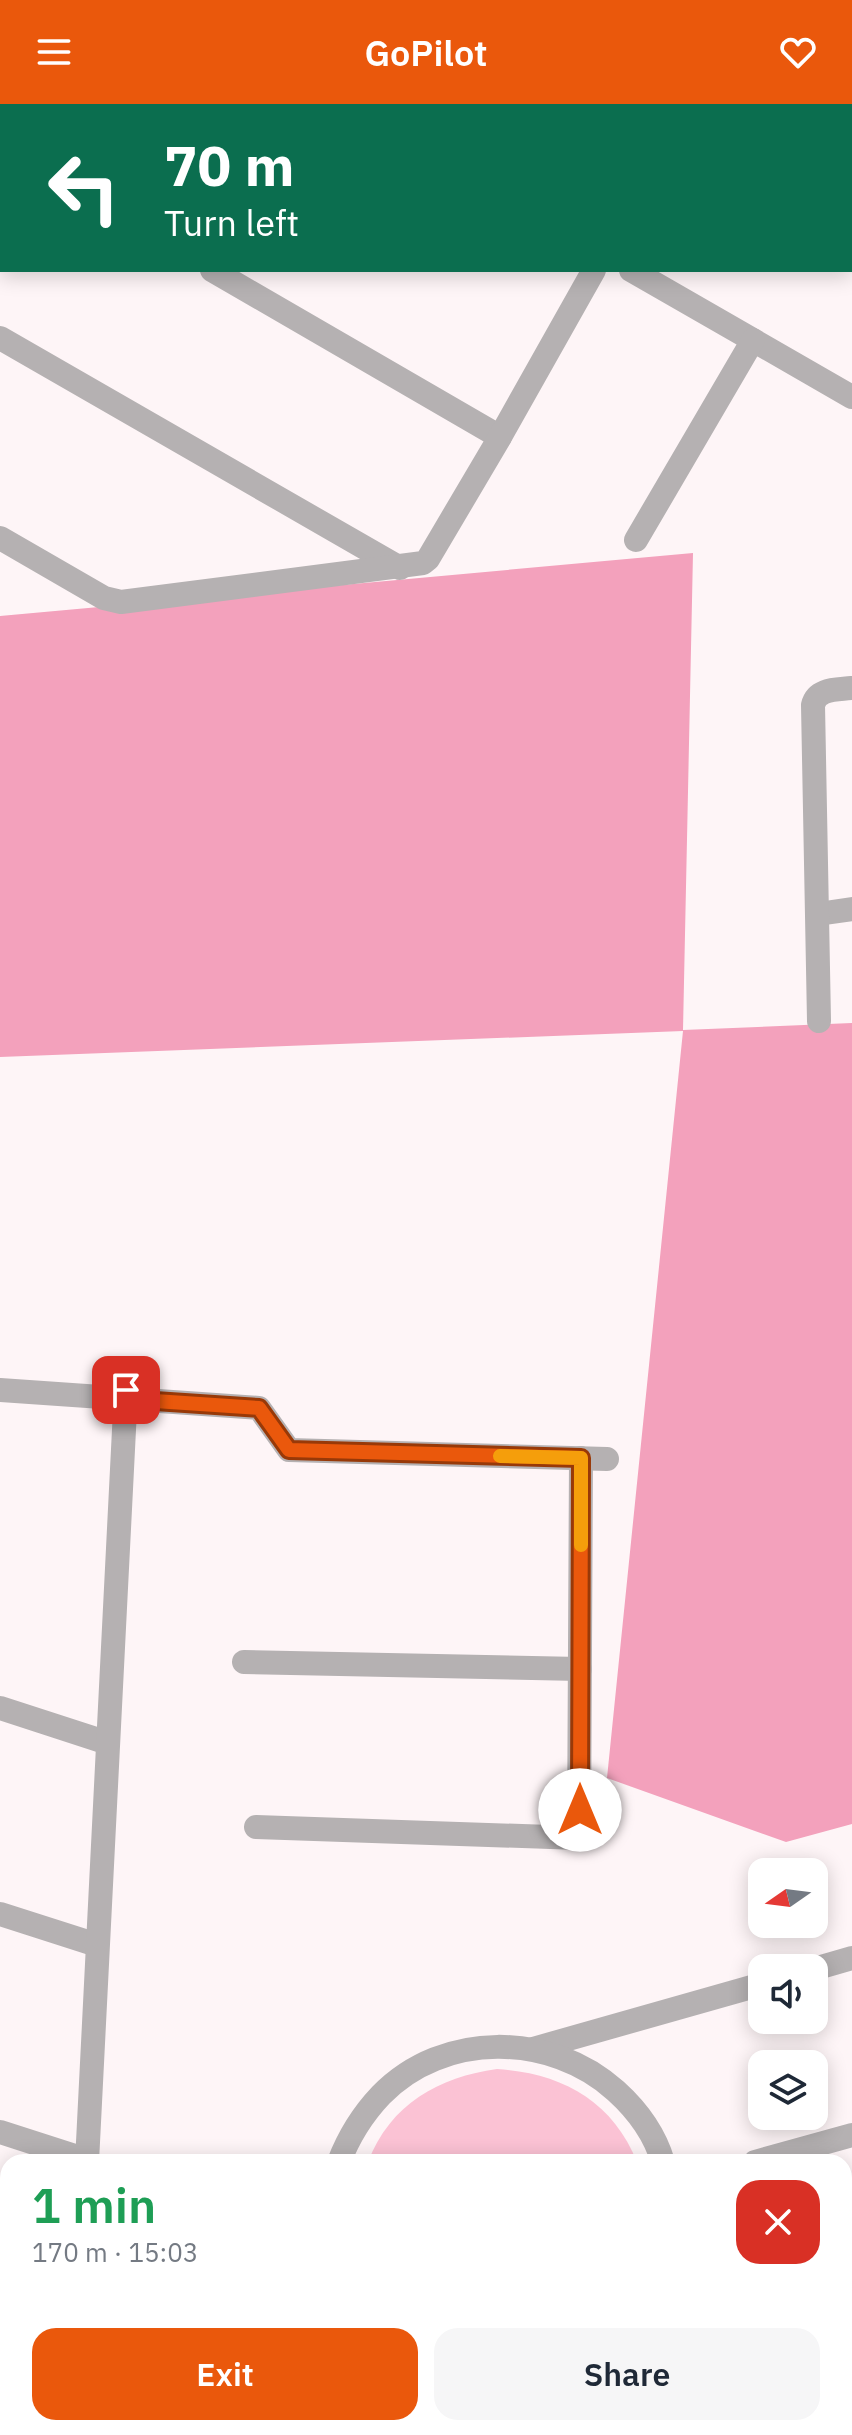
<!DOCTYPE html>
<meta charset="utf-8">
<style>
body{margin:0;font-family:"IBM Plex Sans",sans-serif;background:#f6f6f7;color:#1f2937;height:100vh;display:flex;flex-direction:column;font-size:30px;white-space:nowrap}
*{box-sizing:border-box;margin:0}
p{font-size:26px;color:#747a83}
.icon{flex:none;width:44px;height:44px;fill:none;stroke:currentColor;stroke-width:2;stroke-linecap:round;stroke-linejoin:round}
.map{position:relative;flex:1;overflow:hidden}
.side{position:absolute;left:0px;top:2050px;width:852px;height:282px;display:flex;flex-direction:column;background:#fff;border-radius:24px 24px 0 0;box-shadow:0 4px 20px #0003}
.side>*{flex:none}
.hud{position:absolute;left:0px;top:0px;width:852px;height:168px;box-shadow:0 4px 20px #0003;background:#0b6e4f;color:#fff;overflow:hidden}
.needle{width:52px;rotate:256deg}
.controls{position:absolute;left:748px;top:1754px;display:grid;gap:16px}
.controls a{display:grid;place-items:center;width:80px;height:80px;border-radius:16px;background:#fff;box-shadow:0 4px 20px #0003;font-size:40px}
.pin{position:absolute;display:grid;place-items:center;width:68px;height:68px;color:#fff;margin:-34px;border-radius:16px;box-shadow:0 4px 12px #0006}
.me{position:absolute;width:88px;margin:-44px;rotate:0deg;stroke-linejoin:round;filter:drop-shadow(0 0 6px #0008)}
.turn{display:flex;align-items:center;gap:28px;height:168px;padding:0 32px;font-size:36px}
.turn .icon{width:104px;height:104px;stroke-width:2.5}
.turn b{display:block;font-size:56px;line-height:68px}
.round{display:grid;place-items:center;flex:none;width:84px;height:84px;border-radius:24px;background:#f6f6f7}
.head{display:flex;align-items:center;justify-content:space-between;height:136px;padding:0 32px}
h1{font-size:48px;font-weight:600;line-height:60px;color:#1e9e55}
.button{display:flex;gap:16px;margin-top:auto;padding:16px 32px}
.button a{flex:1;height:92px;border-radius:24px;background:#ea580c;color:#fff;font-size:32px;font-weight:600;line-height:92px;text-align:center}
.button a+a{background:#f6f6f7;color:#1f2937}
header{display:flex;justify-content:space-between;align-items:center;height:104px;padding:0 32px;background:#ea580c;color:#fff;font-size:36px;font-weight:600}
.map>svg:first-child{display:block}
</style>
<header><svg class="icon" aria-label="menu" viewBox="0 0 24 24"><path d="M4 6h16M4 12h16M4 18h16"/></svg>GoPilot<svg class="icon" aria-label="heart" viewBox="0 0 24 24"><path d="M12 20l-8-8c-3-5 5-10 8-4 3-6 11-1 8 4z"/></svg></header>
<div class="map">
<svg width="852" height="2331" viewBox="0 0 852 2331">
<rect width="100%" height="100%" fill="#fef5f7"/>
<path fill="#fbc2d4" d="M497 1965C561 1969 612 1996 637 2058H368C390 2000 439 1973 497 1965Z"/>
<polygon fill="#f3a1bc" points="693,449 683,926 852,919 852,1720 786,1738 607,1674 683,927 0,953 0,512"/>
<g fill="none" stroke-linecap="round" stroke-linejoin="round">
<g stroke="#b5b1b2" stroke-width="24">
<polyline points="336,0 340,2"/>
<polyline points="815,0 818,2"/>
<polyline points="686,2 687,0"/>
<polyline points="850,20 852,22"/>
<polyline points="0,44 2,45"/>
<polyline points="212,166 500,333"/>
<polyline points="631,166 852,293"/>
<polyline points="0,234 400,464"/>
<polyline points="0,434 104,494 121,498 423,459 428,455 500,333 594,166"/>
<polyline points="636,436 753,236"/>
<polyline points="818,810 852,805"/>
<path d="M819 917 813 601C817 584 837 586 852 584"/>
<polyline points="0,1286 259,1304 289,1346 607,1355"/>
<polyline points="244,1558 580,1565"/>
<polyline points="0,1604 108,1639"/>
<polyline points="256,1723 579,1734 581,1354"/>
<polyline points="0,1810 97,1841"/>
<polyline points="814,1865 852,1854"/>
<polyline points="533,1945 762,1880"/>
<polyline points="0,2028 87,2056"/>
<polyline points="87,2058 126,1286"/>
<path d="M339 2058C349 2032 362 2011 381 1991 443 1927 551 1928 616 1987 637 2006 655 2031 663 2058"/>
<polyline points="755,2058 852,2031"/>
<polyline points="0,2260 8,2262"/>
<polyline points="200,2324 222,2331"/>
<polyline points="287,2331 290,2324"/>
</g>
</g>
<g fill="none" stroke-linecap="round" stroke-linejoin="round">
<g stroke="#983908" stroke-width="20">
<polyline id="route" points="126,1286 125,1295 259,1304 289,1346 581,1354 580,1706"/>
</g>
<use href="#route" stroke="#ea580c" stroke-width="14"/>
<polyline stroke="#f59e0b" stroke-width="14" points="500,1352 581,1354 581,1441"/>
</g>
</svg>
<div class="controls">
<a><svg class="needle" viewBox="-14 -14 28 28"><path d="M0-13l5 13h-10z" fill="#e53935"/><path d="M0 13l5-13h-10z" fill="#747a83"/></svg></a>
<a><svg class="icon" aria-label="sound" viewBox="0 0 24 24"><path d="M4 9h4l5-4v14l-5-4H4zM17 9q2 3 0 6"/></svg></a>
<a><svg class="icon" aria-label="layers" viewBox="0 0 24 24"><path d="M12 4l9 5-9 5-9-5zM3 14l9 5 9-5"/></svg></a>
</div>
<div class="pin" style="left:126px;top:1286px;background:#d93025"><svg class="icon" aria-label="arrive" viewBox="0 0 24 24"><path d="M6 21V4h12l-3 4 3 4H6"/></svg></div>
<svg class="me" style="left:580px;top:1706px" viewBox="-20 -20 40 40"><circle r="19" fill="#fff"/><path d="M0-13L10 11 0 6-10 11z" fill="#ea580c"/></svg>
<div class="hud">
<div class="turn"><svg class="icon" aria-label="left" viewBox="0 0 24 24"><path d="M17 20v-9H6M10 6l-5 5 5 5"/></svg><div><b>70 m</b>Turn left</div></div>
</div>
<section class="side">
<div class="head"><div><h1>1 min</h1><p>170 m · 15:03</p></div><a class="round" style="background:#d93025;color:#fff"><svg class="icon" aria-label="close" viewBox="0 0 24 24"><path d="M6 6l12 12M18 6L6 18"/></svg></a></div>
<div class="button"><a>Exit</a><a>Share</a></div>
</section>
</div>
